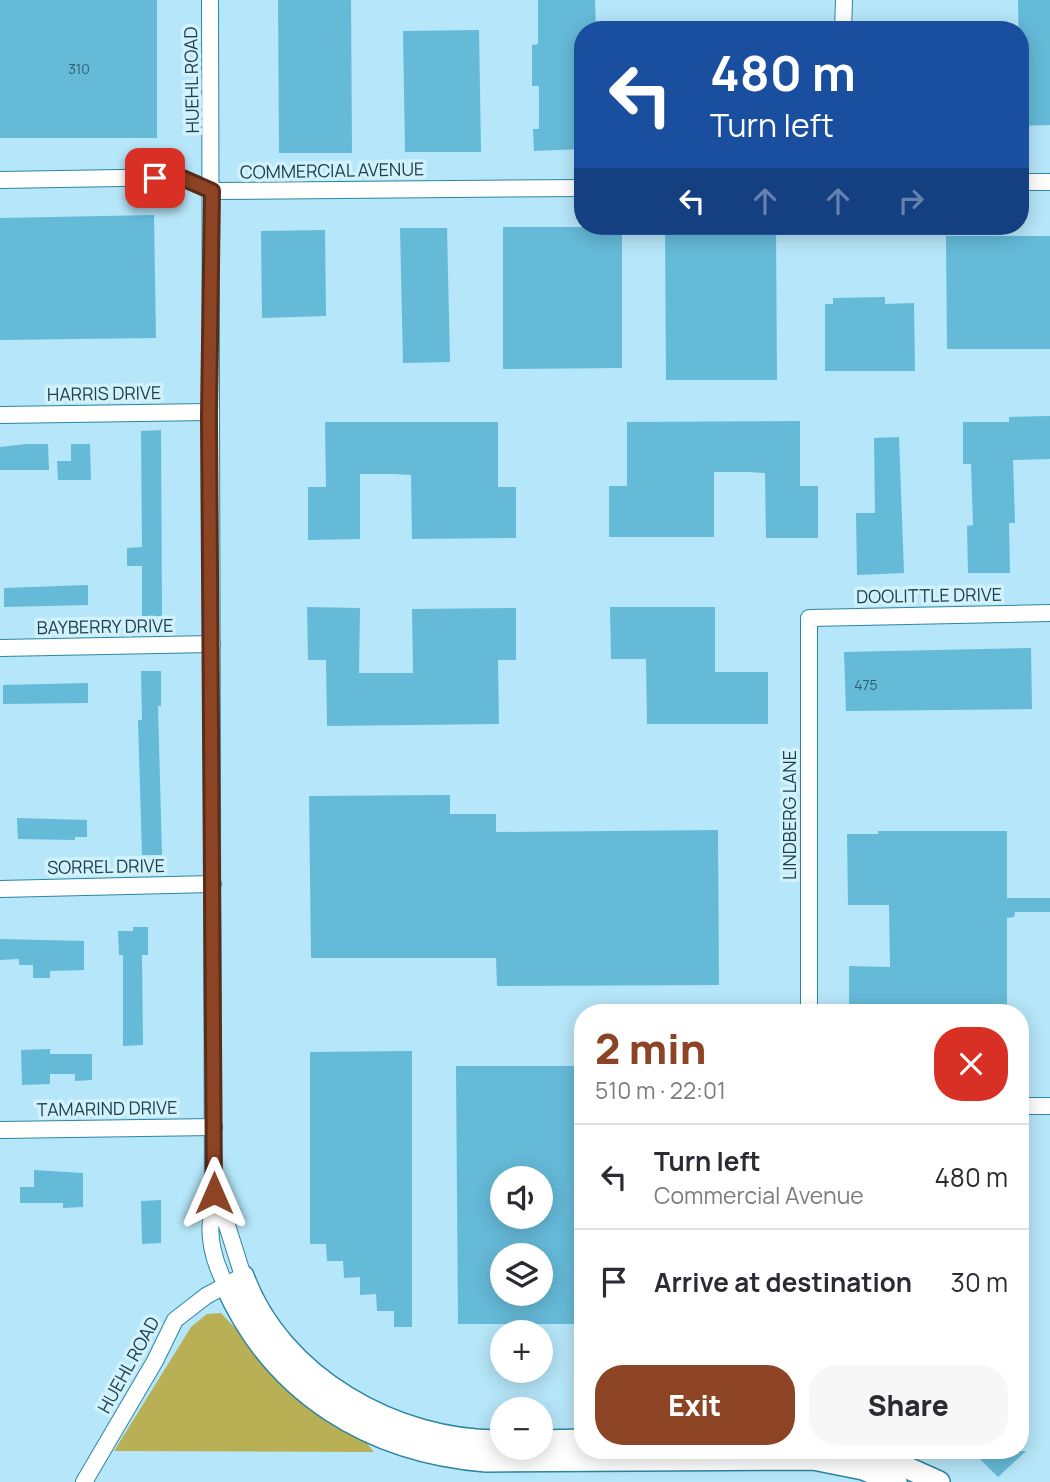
<!DOCTYPE html>
<meta charset="utf-8">
<style>
body{margin:0;font-family:Manrope,sans-serif;background:#f7f7f7;color:#2b2b33;height:100vh;display:flex;flex-direction:column;font-size:26px;white-space:nowrap}
*{box-sizing:border-box;margin:0}
p{font-size:23px;color:#7c7c81}
.icon{flex:none;width:38px;height:38px;fill:none;stroke:currentColor;stroke-width:2;stroke-linecap:round;stroke-linejoin:round}
.map{position:relative;flex:1;overflow:hidden}
.drawer{position:absolute;left:574px;top:1004px;width:455px;height:455px;display:flex;flex-direction:column;background:#fff;border-radius:28px;box-shadow:0 4px 18px #0003}
.drawer>*{flex:none}
.guide{position:absolute;left:574px;top:21px;width:455px;height:214px;border-radius:28px;box-shadow:0 4px 18px #0003;background:#1a4fa0;color:#fff;overflow:hidden}
.controls{position:absolute;left:490px;top:1166px;display:grid;gap:14px}
.controls a{display:grid;place-items:center;width:63px;height:63px;border-radius:50%;background:#fff;box-shadow:0 4px 18px #0003;font-size:35px}
.pin{position:absolute;display:grid;place-items:center;width:60px;height:60px;color:#fff;margin:-30px;border-radius:14px;box-shadow:0 4px 10px #0006}
.me{position:absolute;width:77px;margin:-38px;rotate:0deg;stroke-linejoin:round;filter:drop-shadow(0 0 5px #0008)}
.turn{display:flex;align-items:center;gap:24px;height:147px;padding:0 21px;font-size:32px}
.turn .icon{width:91px;height:91px;stroke-width:2.5}
.turn b{display:block;font-size:49px;line-height:60px}
.lanes{display:flex;align-items:center;height:66px;padding:0 21px;background:#0003;justify-content:center;gap:35px;direction:ltr}
.lanes .off{opacity:.35}
.round{display:grid;place-items:center;flex:none;width:74px;height:74px;border-radius:28px;background:#f7f7f7}
.summary{display:flex;align-items:center;justify-content:space-between;height:119px;padding:0 21px}
h1{font-size:42px;font-weight:800;line-height:52px;color:#8c4424}
.button{display:flex;gap:14px;margin-top:auto;padding:14px 21px}
.button a{flex:1;height:80px;border-radius:28px;background:#8c4424;color:#fff;font-size:28px;font-weight:800;line-height:80px;text-align:center}
.button a+a{background:#f7f7f7;color:#2b2b33}
ul{padding:0;list-style:none}
li{display:flex;align-items:center;gap:21px;height:105px;padding:0 21px;border-top:2px solid #e1e1e2}
li div{flex:1}
li b{display:block;font-size:26px}
li em{font-style:normal}
.map>svg:first-child{display:block}
</style>
<div class="map">
<svg width="1050" height="1482" viewBox="0 0 1050 1482">
<rect width="100%" height="100%" fill="#b6e6f9"/>
<polygon fill="#b9b055" points="221,1313 312,1411 362,1437 374,1452 114,1451 191,1327 207,1314"/>
<g fill="#65bad8" fill-rule="evenodd">
<rect x="0" y="0" width="157" height="138"/>
<polygon points="278,0 351,0 352,153 279,153"/>
<polygon points="538,0 595,0 596,30 583,30 583,149 534,151 533,129 539,129 539,86 532,86 532,45 538,44"/>
<polygon points="1018,0 1050,0 1050,125 1020,126"/>
<polygon points="479,30 481,152 405,152 403,31"/>
<polygon points="154,215 156,338 0,340 0,218"/>
<polygon points="665,226 776,226 777,380 666,380"/>
<polygon points="503,227 622,227 622,368 503,369"/>
<polygon points="400,228 447,228 450,362 403,363"/>
<polygon points="325,230 326,316 262,318 261,231"/>
<polygon points="946,236 1050,236 1050,349 947,349"/>
<polygon points="885,297 885,304 914,303 915,371 825,371 825,304 833,304 833,298"/>
<polygon points="1050,416 1050,459 1013,460 1015,523 1009,523 1010,573 968,573 967,526 973,525 971,464 963,464 963,422 1009,422 1009,417"/>
<polygon points="800,421 800,486 818,486 818,538 766,538 765,473 749,472 714,472 714,537 609,537 609,486 627,486 627,422"/>
<polygon points="325,422 498,422 498,487 516,487 516,538 412,539 411,475 394,474 360,474 360,539 308,540 308,487 326,487"/>
<polygon points="161,430 162,616 142,616 142,566 127,566 127,548 142,547 141,431"/>
<polygon points="899,437 904,573 857,575 856,513 875,513 874,438"/>
<polygon points="26,444 48,444 49,470 0,470 0,447"/>
<polygon points="71,444 90,444 91,480 58,480 57,461 71,461"/>
<polygon points="88,585 88,605 4,607 4,588"/>
<polygon points="307,607 360,608 359,673 413,673 412,609 516,608 516,660 498,660 499,724 327,726 326,660 308,660"/>
<polygon points="610,607 715,607 715,672 768,672 768,724 647,724 646,659 611,659"/>
<polygon points="1031,648 1032,709 846,711 844,652"/>
<polygon points="141,671 161,671 161,706 158,706 162,855 142,855 138,720 142,720"/>
<polygon points="88,683 88,703 3,704 3,685"/>
<polygon points="450,795 450,814 496,814 496,832 718,830 719,985 497,986 496,958 311,958 309,796"/>
<polygon points="17,818 87,820 87,837 75,837 75,840 18,839"/>
<polygon points="878,831 1007,831 1007,898 1050,898 1050,912 1015,912 1014,917 1007,918 1007,1013 849,1013 849,966 890,967 889,905 848,905 847,834 878,834"/>
<polygon points="133,927 148,927 148,955 142,955 143,1045 123,1046 123,955 119,955 118,931 133,931"/>
<polygon points="0,939 84,941 84,970 50,971 50,978 33,978 33,965 19,965 19,959 0,960"/>
<polygon points="50,1049 50,1054 92,1054 92,1080 75,1081 75,1074 50,1074 50,1084 22,1085 21,1050"/>
<polygon points="412,1051 412,1327 394,1327 394,1311 377,1311 376,1294 360,1295 360,1277 344,1278 343,1261 327,1261 326,1244 310,1244 310,1052"/>
<path d="M456 1066H583V1324H458ZM502 1178H541V1216H502ZM502 1255H541V1293H502Z"/>
<polygon points="34,1170 83,1173 83,1207 63,1208 63,1203 20,1203 20,1187 34,1187"/>
<polygon points="161,1200 161,1243 142,1244 141,1201"/>
<polygon points="972,1451 1026,1451 998,1477"/>
</g>
<g fill="none" stroke-linecap="round" stroke-linejoin="round">
<g stroke="#2c86a2" stroke-width="18">
<g id="street">
<polyline points="210,0 213,1209"/>
<polyline points="843,30 844,0"/>
<polyline points="0,180 180,177 212,191 583,188"/>
<polyline points="1020,182 1050,182"/>
<polyline points="0,415 209,412"/>
<polyline points="0,648 212,644"/>
<polyline points="0,889 213,884"/>
<polyline points="809,1013 809,618 1050,613"/>
<polyline points="1020,1106 1050,1106"/>
<polyline points="0,1130 214,1127"/>
<path d="M84 1482 155 1361 175 1320 206 1296 243 1276 225 1219 213 1209C206 1234 214 1263 226 1285"/>
</g>
</g>
<g stroke="#2c86a2" stroke-width="24">
<g id="secondary">
<path d="M243 1276C280 1378 397 1443 502 1441"/>
<path d="M226 1285C274 1394 371 1452 486 1461L813 1459 863 1469 896 1482"/>
<polyline points="541,1441 583,1440"/>
<polyline points="870,1451 939,1482"/>
</g>
</g>
<use href="#street" stroke="#fff" stroke-width="16"/>
<use href="#secondary" stroke="#fff" stroke-width="21"/>
</g>
<g fill="none" stroke-linecap="round" stroke-linejoin="round">
<g stroke="#5b2c17" stroke-width="18">
<polyline id="route" points="155,178 180,177 212,191 209,416 214,1193"/>
</g>
<use href="#route" stroke="#8c4424" stroke-width="12"/>
</g>
<g text-anchor="middle" stroke-width="7" stroke-linejoin="round" paint-order="stroke">
<g font-size="14" fill="#2e5e6f">
<text x="79" y="74">310</text>
<text x="866" y="690">475</text>
</g>
<g font-size="18" fill="#1c404c" stroke="#d1f1fd">
<text transform="translate(192 80) rotate(-91)" y="6">HUEHL ROAD</text>
<text transform="translate(332 171) rotate(-1)" y="6">COMMERCIAL AVENUE</text>
<text transform="translate(104 394) rotate(-1)" y="6">HARRIS DRIVE</text>
<text transform="translate(929 596) rotate(-1)" y="6">DOOLITTLE DRIVE</text>
<text transform="translate(105 627) rotate(-1)" y="6">BAYBERRY DRIVE</text>
<text transform="translate(790 815) rotate(-90)" y="6">LINDBERG LANE</text>
<text transform="translate(106 867) rotate(-1)" y="6">SORREL DRIVE</text>
<text transform="translate(107 1109) rotate(-1)" y="6">TAMARIND DRIVE</text>
<text transform="translate(129 1365) rotate(-61)" y="6">HUEHL ROAD</text>
</g>
</g>
</svg>
<div class="controls">
<a><svg class="icon" aria-label="sound" viewBox="0 0 24 24"><path d="M4 9h4l5-4v14l-5-4H4zM17 9q2 3 0 6"/></svg></a>
<a><svg class="icon" aria-label="layers" viewBox="0 0 24 24"><path d="M12 4l9 5-9 5-9-5zM3 14l9 5 9-5"/></svg></a>
<a>+</a>
<a>−</a>
</div>
<div class="pin" style="left:155px;top:178px;background:#d93025"><svg class="icon" aria-label="arrive" viewBox="0 0 24 24"><path d="M6 21V4h12l-3 4 3 4H6"/></svg></div>
<svg class="me" style="left:214px;top:1193px" viewBox="-20 -20 40 40"><path d="M0-17L14 15 0 8-14 15z" fill="#8c4424" stroke="#fff" stroke-width="4"/></svg>
<div class="guide">
<div class="turn"><svg class="icon" aria-label="left" viewBox="0 0 24 24"><path d="M17 20v-9H6M10 6l-5 5 5 5"/></svg><div><b>480 m</b>Turn left</div></div>
<div class="lanes"><svg class="icon" aria-label="left" viewBox="0 0 24 24"><path d="M17 20v-9H6M10 6l-5 5 5 5"/></svg><svg class="icon off" aria-label="ahead" viewBox="0 0 24 24"><path d="M12 20V5M6 11l6-6 6 6"/></svg><svg class="icon off" aria-label="ahead" viewBox="0 0 24 24"><path d="M12 20V5M6 11l6-6 6 6"/></svg><svg class="icon off" aria-label="right" viewBox="0 0 24 24"><path d="M7 20v-9h11M14 6l5 5-5 5"/></svg></div>
</div>
<section class="drawer">
<div class="summary"><div><h1>2 min</h1><p>510 m · 22:01</p></div><a class="round" style="background:#d93025;color:#fff"><svg class="icon" aria-label="close" viewBox="0 0 24 24"><path d="M6 6l12 12M18 6L6 18"/></svg></a></div>
<ul>
<li><svg class="icon" aria-label="left" viewBox="0 0 24 24"><path d="M17 20v-9H6M10 6l-5 5 5 5"/></svg><div><b>Turn left</b><p>Commercial Avenue</p></div><em>480 m</em></li>
<li><svg class="icon" aria-label="arrive" viewBox="0 0 24 24"><path d="M6 21V4h12l-3 4 3 4H6"/></svg><div><b>Arrive at destination</b></div><em>30 m</em></li>
</ul>
<div class="button"><a>Exit</a><a>Share</a></div>
</section>
</div>
